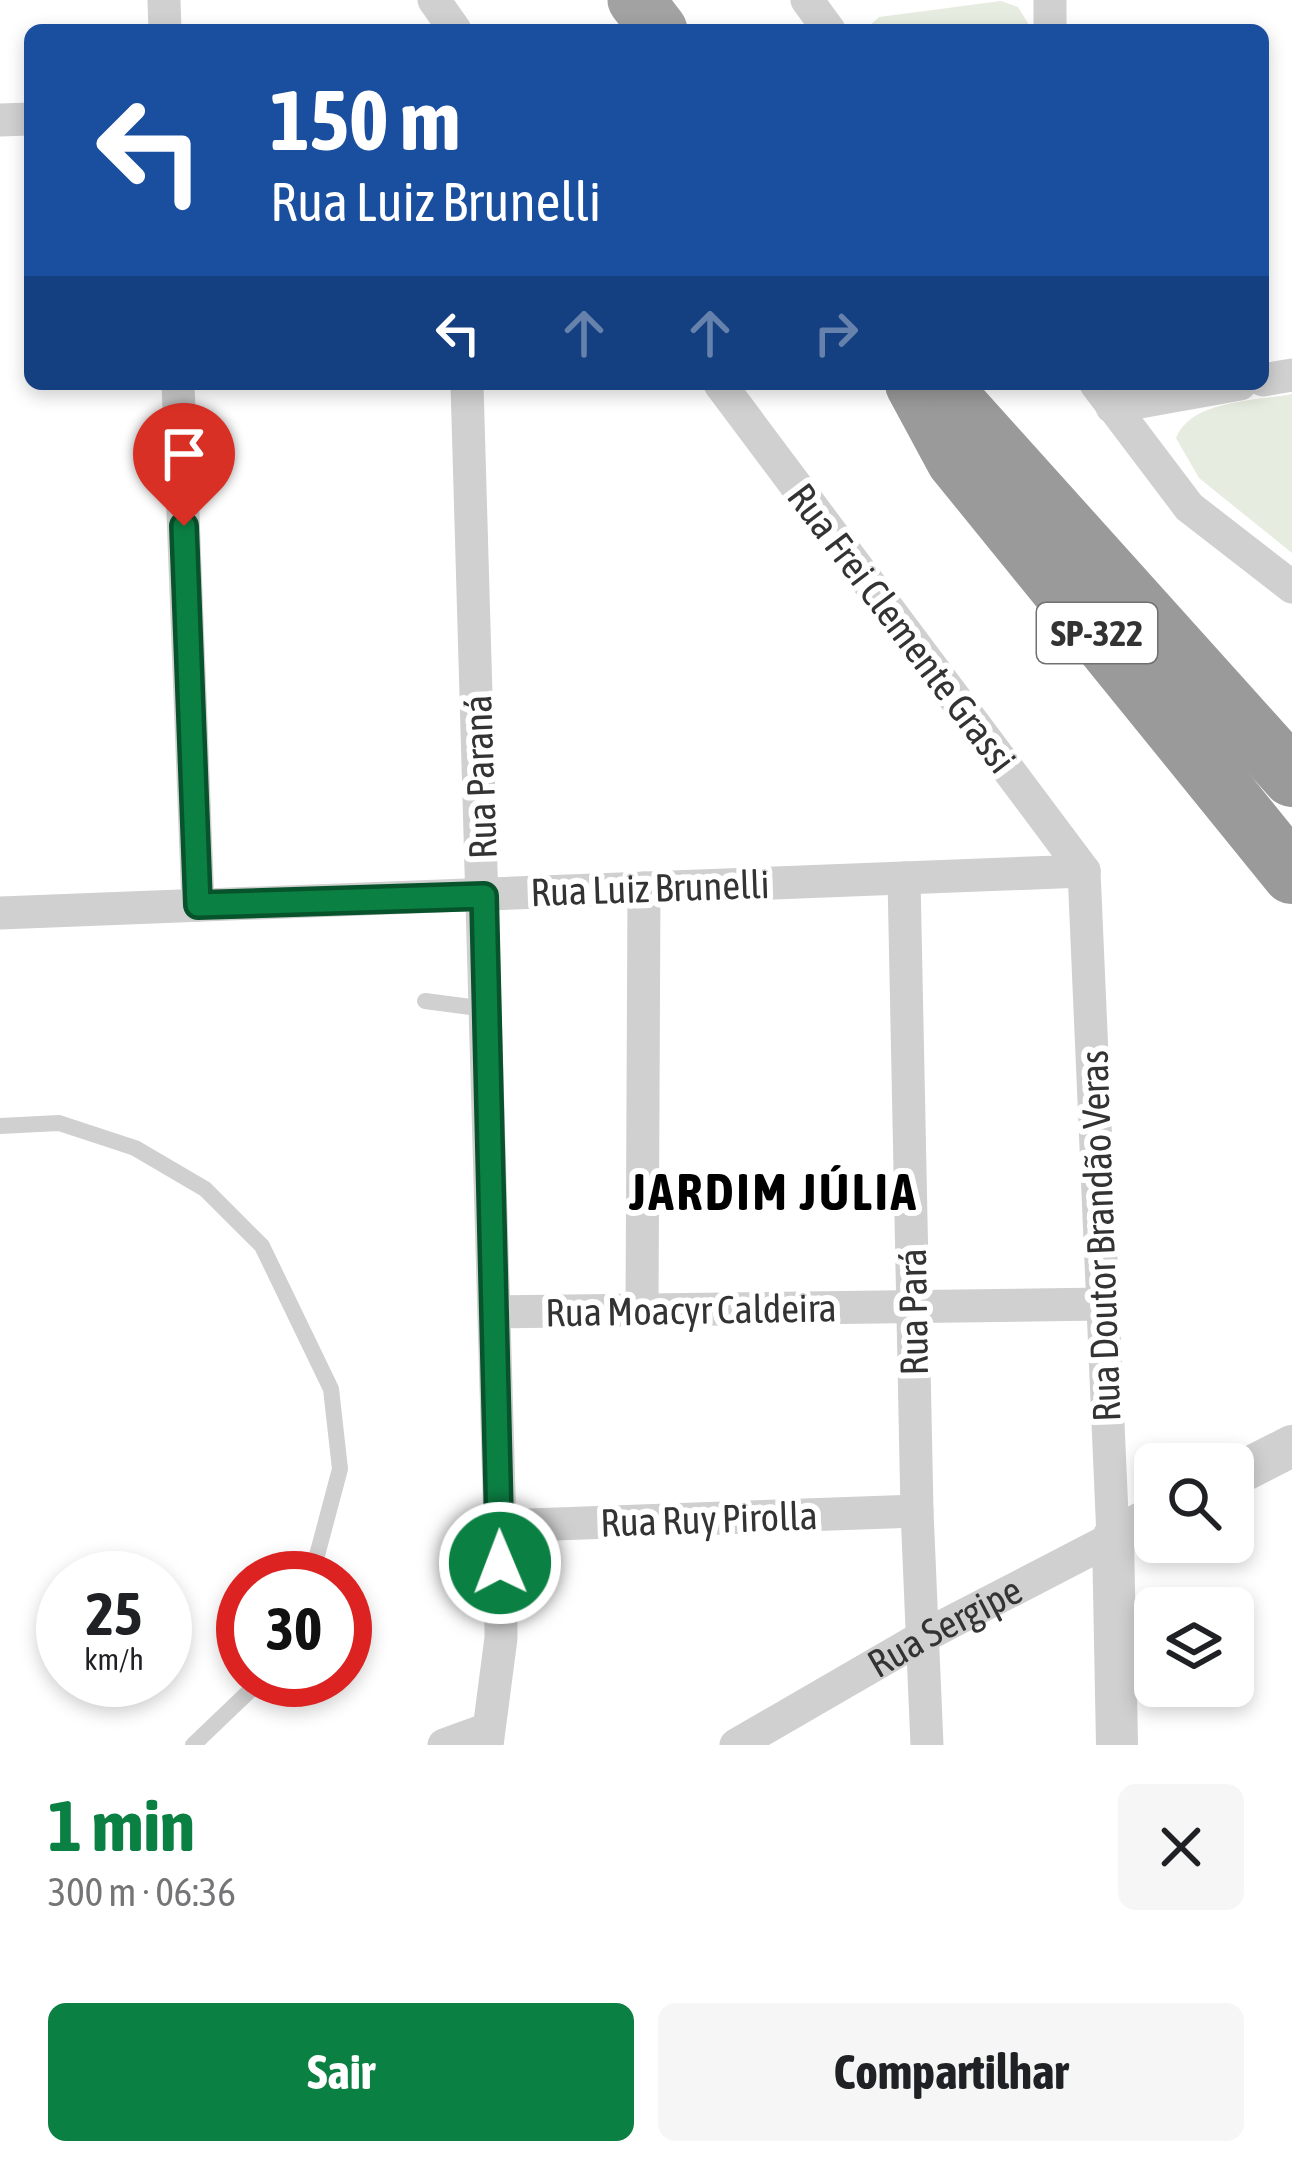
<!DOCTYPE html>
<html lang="pt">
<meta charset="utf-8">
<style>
body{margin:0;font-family:"Asap Condensed",sans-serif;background:#f6f6f6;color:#202124;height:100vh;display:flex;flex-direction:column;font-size:45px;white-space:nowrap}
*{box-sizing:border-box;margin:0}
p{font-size:39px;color:#757577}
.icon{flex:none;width:66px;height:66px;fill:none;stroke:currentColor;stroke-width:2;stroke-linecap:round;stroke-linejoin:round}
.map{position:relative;height:1745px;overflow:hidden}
.panel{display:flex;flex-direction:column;background:#fff;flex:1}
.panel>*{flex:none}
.guide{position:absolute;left:24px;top:24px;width:1245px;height:366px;border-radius:18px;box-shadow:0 6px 18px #0003;background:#1a4fa0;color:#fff;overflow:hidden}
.controls{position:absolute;left:1134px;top:1443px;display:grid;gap:24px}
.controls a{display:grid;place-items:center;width:120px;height:120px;border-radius:18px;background:#fff;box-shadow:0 6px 18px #0003;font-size:60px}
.speed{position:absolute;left:36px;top:1551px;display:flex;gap:24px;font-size:60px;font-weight:700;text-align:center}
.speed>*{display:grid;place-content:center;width:156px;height:156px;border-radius:50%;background:#fff;box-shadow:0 6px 18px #0003;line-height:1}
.speed small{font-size:30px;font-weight:400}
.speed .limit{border:18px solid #d22;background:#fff;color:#111}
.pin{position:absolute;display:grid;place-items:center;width:102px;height:102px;color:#fff;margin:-123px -51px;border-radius:50% 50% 50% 0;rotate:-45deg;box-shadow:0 0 12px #0007}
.pin .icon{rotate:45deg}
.me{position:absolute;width:132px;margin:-66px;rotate:359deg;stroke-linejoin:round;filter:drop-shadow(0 0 9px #0008)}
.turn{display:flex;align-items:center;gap:42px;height:252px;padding:0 48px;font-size:54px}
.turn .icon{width:156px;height:156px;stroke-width:2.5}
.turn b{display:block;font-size:84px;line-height:102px}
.lanes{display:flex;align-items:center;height:114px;padding:0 48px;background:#0003;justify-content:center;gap:60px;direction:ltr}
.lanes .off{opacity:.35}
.round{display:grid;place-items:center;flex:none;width:126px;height:126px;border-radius:18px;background:#f6f6f6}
.summary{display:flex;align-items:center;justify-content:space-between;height:204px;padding:0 48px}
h1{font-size:72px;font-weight:700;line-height:90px;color:#0b8043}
.primary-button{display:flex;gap:24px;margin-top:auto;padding:24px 48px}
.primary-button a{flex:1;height:138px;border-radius:18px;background:#0b8043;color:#fff;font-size:48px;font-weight:700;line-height:138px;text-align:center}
.primary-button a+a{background:#f6f6f6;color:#202124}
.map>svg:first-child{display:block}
</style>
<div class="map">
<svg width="1292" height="1745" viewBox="0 0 1292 1745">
<rect width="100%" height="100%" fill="#fff"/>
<g fill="#e6ecdf">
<polygon points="1001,1 1018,7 1032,30 865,30 879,17"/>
<path d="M1292 394V553L1199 478 1176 438C1191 400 1256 401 1292 394Z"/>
</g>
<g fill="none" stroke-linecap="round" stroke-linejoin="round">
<g stroke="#d0d0d0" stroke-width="16">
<polyline points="425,1001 486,1009"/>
<polyline points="0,1126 59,1123 135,1148 205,1189 262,1246 331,1389 340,1469 311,1578"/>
<polyline points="193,1745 261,1680"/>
</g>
<g stroke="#d0d0d0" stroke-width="33">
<polyline points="164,0 165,30"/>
<polyline points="434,0 455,30"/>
<polyline points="807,0 829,30"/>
<polyline points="1050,30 1050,0"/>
<polyline points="0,120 30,119"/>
<polyline points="1263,380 1292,375"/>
<polyline points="178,384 198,905"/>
<polyline points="467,384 500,1526 501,1638 487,1745"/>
<polyline points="720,384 1084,871"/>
<polyline points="1096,384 1189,507 1292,587"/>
<polyline points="1112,407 1240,384"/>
<polyline points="904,878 917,1511 927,1745"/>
<polyline points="0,913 1084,871"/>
<polyline points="642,1310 644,888"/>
<polyline points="494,1312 1104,1304"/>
<polyline points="500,1526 917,1511"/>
<polyline points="444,1745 488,1729"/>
<path id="s1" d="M736 1745 926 1635 1113 1538 1084 871"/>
</g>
<g stroke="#d0d0d0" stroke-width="42">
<polyline points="1233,1476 1292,1446"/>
<polyline points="1117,1745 1113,1538 1155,1516"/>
</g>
<polyline stroke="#a2a2a2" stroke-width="57" points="636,0 659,30"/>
<g stroke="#9a9a9a" stroke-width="60">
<polyline points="915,384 956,460 1292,874"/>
<polyline points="959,407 1292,777"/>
</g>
</g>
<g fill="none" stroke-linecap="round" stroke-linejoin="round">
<g stroke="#07532c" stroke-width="30">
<polyline id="route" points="184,526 198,905 484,896 500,1563"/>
</g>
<use href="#route" stroke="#0b8043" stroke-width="21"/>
</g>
<g text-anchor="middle" stroke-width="12" stroke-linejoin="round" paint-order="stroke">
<rect fill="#fff" stroke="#707070" stroke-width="3" x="1037" y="603" width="120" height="60" rx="9"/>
<g font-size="36" font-weight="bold" fill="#333">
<text x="1097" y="646">SP-322</text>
</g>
<g font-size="39" fill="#333" stroke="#fff">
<text transform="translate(902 628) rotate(53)" y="14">Rua Frei Clemente Grassi</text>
<text transform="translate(480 777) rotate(-92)" y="14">Rua Paraná</text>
<text transform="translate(650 888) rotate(-2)" y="14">Rua Luiz Brunelli</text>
<text transform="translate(1100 1236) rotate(-92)" y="14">Rua Doutor Brandão Veras</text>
<text transform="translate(691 1310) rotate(-1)" y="14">Rua Moacyr Caldeira</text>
<text transform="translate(913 1312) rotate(-91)" y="14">Rua Pará</text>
<text transform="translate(709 1519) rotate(-2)" y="14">Rua Ruy Pirolla</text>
<text dy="14" stroke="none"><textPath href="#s1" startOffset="240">Rua Sergipe</textPath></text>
</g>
<g font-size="51" font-weight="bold" letter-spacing="3" fill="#000" stroke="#fff">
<text x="774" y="1210">JARDIM JÚLIA</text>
</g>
</g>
</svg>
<div class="controls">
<a><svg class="icon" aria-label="search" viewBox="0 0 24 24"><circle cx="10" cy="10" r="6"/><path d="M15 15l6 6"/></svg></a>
<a><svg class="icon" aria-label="layers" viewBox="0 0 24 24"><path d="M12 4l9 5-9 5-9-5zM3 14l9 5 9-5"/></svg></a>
</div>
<div class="speed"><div>25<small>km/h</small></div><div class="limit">30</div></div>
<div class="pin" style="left:184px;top:526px;background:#d93025"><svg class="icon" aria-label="arrive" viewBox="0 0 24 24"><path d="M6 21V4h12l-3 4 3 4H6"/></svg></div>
<svg class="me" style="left:500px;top:1563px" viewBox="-20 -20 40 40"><circle r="17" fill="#0b8043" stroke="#fff" stroke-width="3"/><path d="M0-11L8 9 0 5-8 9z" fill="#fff"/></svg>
<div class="guide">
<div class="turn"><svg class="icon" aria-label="left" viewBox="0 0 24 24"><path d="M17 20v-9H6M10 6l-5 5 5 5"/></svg><div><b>150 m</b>Rua Luiz Brunelli</div></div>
<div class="lanes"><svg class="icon" aria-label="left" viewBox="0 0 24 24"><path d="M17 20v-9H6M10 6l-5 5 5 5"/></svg><svg class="icon off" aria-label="ahead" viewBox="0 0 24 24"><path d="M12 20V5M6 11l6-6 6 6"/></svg><svg class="icon off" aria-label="ahead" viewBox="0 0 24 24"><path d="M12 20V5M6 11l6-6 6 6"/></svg><svg class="icon off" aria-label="right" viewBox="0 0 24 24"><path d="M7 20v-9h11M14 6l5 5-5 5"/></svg></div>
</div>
</div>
<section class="panel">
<div class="summary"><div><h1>1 min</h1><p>300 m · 06:36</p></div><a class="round"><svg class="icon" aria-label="close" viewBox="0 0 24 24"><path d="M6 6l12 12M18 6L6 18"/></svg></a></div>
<div class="primary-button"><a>Sair</a><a>Compartilhar</a></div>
</section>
